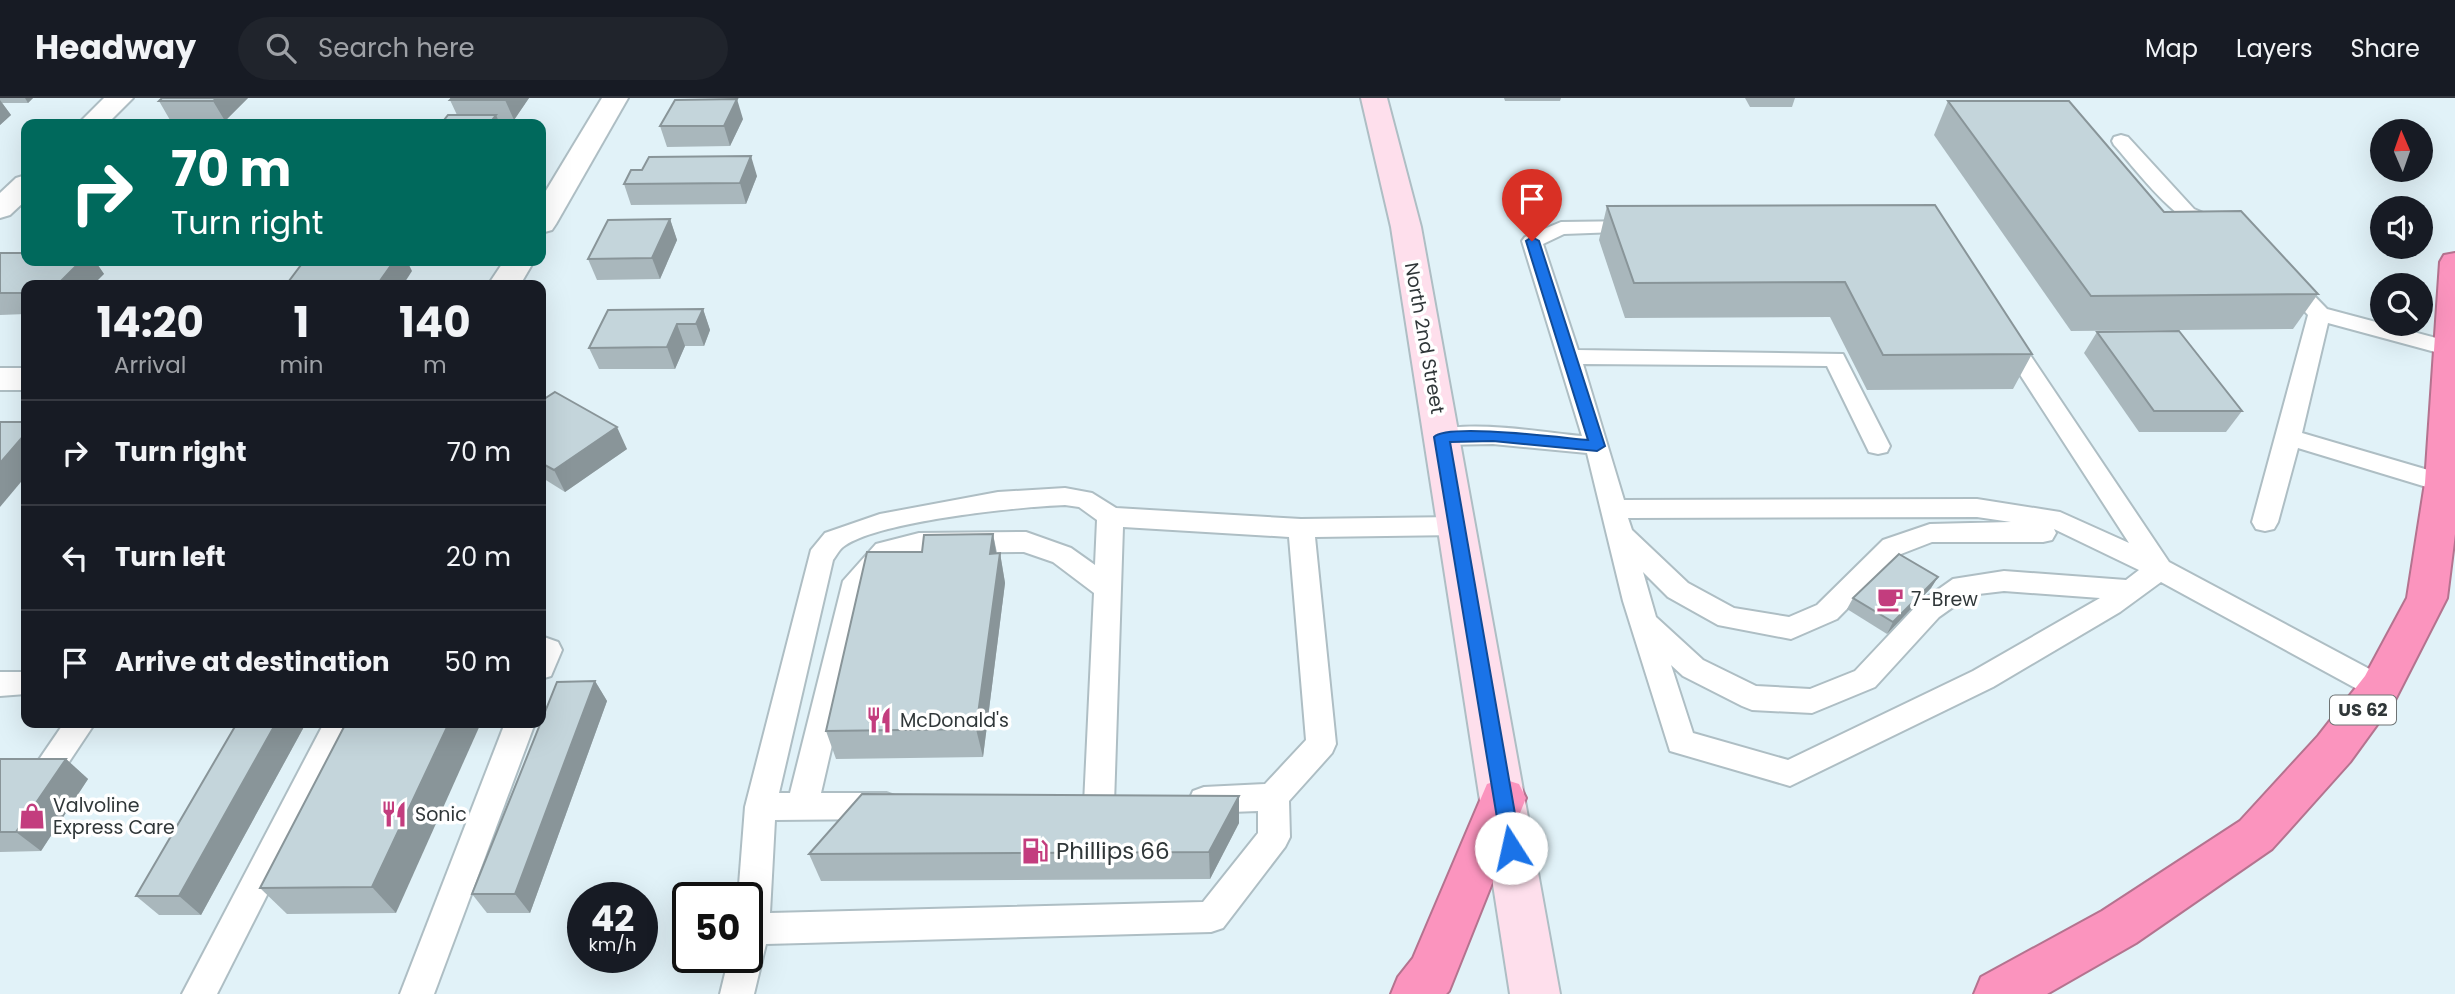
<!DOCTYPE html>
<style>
body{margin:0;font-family:Poppins,sans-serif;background:#20242c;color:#f1f3f6;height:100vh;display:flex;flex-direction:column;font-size:26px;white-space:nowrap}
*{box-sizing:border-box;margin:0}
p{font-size:23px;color:#9ea1a6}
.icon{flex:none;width:38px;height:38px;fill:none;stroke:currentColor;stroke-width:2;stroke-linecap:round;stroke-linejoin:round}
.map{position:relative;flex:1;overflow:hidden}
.panel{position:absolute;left:21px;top:182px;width:525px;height:448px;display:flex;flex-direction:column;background:#171b24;border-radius:14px;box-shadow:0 7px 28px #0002}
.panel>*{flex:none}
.hud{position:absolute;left:21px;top:21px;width:525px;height:147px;border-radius:14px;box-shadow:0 7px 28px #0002;background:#00695c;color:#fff;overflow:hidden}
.needle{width:46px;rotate:358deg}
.controls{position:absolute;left:2370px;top:21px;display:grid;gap:14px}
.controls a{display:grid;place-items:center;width:63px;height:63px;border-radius:50%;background:#171b24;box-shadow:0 7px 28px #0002;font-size:35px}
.speed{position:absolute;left:567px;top:784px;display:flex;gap:14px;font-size:35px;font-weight:700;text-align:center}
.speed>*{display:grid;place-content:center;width:91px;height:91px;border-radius:50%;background:#171b24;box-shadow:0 7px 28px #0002;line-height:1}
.speed small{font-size:18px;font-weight:400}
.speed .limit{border:4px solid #111;border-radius:10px;background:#fff;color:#111}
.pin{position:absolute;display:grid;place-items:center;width:60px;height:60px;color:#fff;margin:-72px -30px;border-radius:50% 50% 50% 0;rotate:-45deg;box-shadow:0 0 7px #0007}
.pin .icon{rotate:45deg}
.me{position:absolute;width:77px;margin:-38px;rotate:350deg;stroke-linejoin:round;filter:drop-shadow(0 0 5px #0008)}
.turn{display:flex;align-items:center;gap:24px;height:147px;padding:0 35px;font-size:32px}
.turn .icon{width:91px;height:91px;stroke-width:2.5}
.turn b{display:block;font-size:49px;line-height:60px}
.eta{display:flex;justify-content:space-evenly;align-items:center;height:119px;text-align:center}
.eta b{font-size:42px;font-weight:700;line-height:49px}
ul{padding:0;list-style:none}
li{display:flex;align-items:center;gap:21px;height:105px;padding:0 35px;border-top:2px solid #363941}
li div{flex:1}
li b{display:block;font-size:26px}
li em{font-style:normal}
header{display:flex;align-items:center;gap:42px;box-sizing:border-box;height:98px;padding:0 35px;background:#171b24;border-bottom:2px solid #363941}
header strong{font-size:33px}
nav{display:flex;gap:38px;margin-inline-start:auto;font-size:24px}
.search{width:490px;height:63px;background:#20242c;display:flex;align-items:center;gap:18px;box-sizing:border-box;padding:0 24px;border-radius:38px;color:#9ea1a6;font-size:26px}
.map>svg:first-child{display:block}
</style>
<header>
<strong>Headway</strong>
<div class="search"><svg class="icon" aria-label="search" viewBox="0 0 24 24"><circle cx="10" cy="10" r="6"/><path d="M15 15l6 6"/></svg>Search here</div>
<nav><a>Map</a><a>Layers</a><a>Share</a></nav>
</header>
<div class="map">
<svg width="2455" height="896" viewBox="0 0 2455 896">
<rect width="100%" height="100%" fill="#e1f2f8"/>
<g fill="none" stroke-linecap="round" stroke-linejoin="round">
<g stroke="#aebec4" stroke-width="4">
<g id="lane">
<path d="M2121 37 2128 39 2194 111 2224 124 2227 128 2224 132C2186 142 2137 72 2114 47L2112 43 2114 39Z"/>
<path d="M1636 123 1643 125 1646 129 1643 133 1564 136 1543 146 1578 252 1843 256 1890 348 1887 354 1878 356 1869 354 1827 268 1583 266 1624 402 1977 401 2060 414 2129 445 1995 238 1998 233H2014L2169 464 2390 582 2394 590 2390 598 2380 602 2370 598 2161 484 2120 514 1993 589 1790 688 1670 653 1623 503 1587 355 1493 346 1442 347 1433 345 1430 339 1433 333C1474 322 1539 334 1582 338L1522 143 1525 139 1561 124ZM1977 419 2011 424 1930 426 1883 442 1817 507 1789 519 1734 510 1688 485 1632 432 1628 420ZM2054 431 2139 472 2126 482 2004 473 1953 481 1919 505 1855 573 1810 591 1756 588 1703 562 1656 519 1643 474 1668 499 1718 527 1791 541 1837 521 1901 456 1932 444H2043L2052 442 2056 435ZM2004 493 2100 500 1973 573 1788 662 1693 635 1671 567 1683 578 1742 608 1752 612 1812 615 1875 589 1939 519 1970 497Z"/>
<polygon points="2287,177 2295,178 2327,211 2455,245 2455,257 2450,258 2328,225 2302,335 2452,379 2455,384 2452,391 2443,394 2298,350 2278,424 2274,431 2265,433 2256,431 2252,424 2308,217 2276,183 2279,178"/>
<path d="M1065 390 1092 395 1116 410 1301 421 1457 419 1466 421 1470 428 1466 435 1457 437 1315 439 1336 646 1332 655 1289 703 1290 739 1285 749 1223 830 1211 834 766 846 754 896H720L729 859H747V800H738L745 709 811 452 825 435 880 416 998 394ZM1065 407 1079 409 1097 422 1095 467 1071 450 1026 434 919 435 876 446 843 483 790 695H779L833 462C836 458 839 452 843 449 877 423 1019 409 1065 407ZM1123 429 1289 439 1306 642 1265 686 1204 689 1193 693 1189 702 1193 711 1204 715 1258 713V735L1203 804 770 815 775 722 886 721 897 717 901 708 897 699 886 695H821L869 487 894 461 919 455 1024 454 1053 464 1094 495 1084 706 1088 715 1099 719 1110 715 1114 706Z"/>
<polygon points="541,538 558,544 562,552 551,578 541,581"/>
<polygon points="0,574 26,574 26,596 0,598"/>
<polygon points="64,625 95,625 51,691 40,695 29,691 25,682"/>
<polygon points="324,625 354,625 217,896 182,896"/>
<polygon points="505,625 535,625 434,896 400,896"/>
</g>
</g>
<g stroke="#aebec4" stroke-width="4">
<g id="street">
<polygon points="104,0 133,0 107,26 78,26"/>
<polygon points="602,0 628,0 556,126 552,132 541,135 541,101"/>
<polygon points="26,77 26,102 10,117 0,120 0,95 16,80"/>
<polygon points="504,163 534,163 520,187 488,187"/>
<rect x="0" y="270" width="26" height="22"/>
</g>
</g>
<g stroke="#aebec4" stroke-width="4">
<polygon id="secondary" points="1361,0 1387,0 1421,129 1560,896 1510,896 1391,129"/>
</g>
<g stroke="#b4738f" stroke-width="4">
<g id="highway">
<polygon points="2455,155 2455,436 2447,500 2395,602 2350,664 2272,751 2136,845 2047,896 1974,896 1981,879 2102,813 2240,723 2318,638 2365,578 2407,500 2425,385 2440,164 2444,157"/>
<polygon points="1503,681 1519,686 1526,700 1449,893 1446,896 1391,896 1398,879 1413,860 1487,686"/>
</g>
</g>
<use href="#lane" fill="#fff" fill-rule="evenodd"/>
<use href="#street" fill="#fff" fill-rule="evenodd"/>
<use href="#secondary" fill="#fedfec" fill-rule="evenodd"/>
<use href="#highway" fill="#fb94be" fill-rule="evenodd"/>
</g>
<g fill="#a9b7bc">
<polygon points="0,0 33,0 28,5 2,5 11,17 0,27"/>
<polygon points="248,0 225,23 195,23 197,26 170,22 159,3"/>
<polygon points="450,0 529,0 514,22 498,22 500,26 441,26 457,17 450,2"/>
<polygon points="1504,0 1561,0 1560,3 1505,3"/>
<polygon points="1745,0 1795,0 1792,9 1750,9"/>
<polygon points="1948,3 2164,114 2318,196 2293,231 2071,233 1934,37"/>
<polygon points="743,21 730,48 667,49 660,28"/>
<polygon points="757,78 746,106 631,107 624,86"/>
<polygon points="1935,107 2032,256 2013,291 1867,292 1830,219 1625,220 1599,142 1607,108"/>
<polygon points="670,121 677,142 660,181 597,182 588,161"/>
<polygon points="0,155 26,163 95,163 104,176 26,187 26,216 0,217"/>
<polygon points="703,211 710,232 704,248 685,248 675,271 599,271 589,250"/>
<polygon points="2097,234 2242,313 2226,334 2139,334 2084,255"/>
<polygon points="541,303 627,351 565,394 541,379"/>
<polygon points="993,436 997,455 1000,455 1005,485 983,659 836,661 826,633 922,454"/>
<polygon points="1938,479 1931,490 1887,536 1847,511 1853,500"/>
<polygon points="595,583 607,603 530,815 487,815 472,796"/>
<polygon points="237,625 306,625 201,817 159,817 136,798"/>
<polygon points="346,625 396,815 287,816 260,790"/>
<polygon points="0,661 66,661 88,681 41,753 0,754"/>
<polygon points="1239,698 1239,725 1210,781 821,783 809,756"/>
</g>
<g fill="#899599">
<polygon points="25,0 33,0 28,5"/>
<polygon points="217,0 248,0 225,23 213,3"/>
<polygon points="506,0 529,0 514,22 505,2"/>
<polygon points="737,1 743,21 730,48 724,28"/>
<polygon points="0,2 11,17 0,27"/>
<polygon points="496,17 500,26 489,26"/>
<polygon points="751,58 757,78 746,106 740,85"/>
<polygon points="670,121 677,142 660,181 652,160"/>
<polygon points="81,163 95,163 104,176 93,187 57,187"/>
<polygon points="394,163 407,163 412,173 403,187 377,187"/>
<polygon points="703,211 710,232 704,248 696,226"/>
<polygon points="677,226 685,248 675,271 667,249"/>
<polygon points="617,329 627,351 565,394 554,372"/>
<polygon points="26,335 26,378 0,409 0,365"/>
<polygon points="993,436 998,466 990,456"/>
<polygon points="1000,455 1005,485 983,659 976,631"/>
<polygon points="1938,479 1931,490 1887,536 1893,524"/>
<polygon points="595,583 607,603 530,815 515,796"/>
<polygon points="276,625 306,625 201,817 179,798"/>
<polygon points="449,625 481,625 396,815 372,789"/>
<polygon points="66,661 88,681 41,753 16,734"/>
<polygon points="1239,698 1239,725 1210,781 1209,754"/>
</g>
<g fill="#c4d5db" stroke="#899599" stroke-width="2">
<polygon points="162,0 217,0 213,3 159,3"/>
<polygon points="452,0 506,0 505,2 450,2"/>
<polygon points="737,1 724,28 660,28 675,2"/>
<polygon points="1948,3 2069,3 2164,114 2241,113 2318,196 2091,198"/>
<polygon points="448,17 496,17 489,26 441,26"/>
<polygon points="137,22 194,22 189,26 132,26"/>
<polygon points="751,58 740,85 624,86 631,72 642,72 649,59"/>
<polygon points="1935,107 2032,256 1883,257 1845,184 1634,185 1607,108"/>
<polygon points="670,121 652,160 588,161 608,122"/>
<polygon points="0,155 26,155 26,163 81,163 57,187 26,187 26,195 0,195"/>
<polygon points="304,163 394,163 377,187 286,187"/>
<polygon points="703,211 696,226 677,226 667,249 589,250 608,212"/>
<polygon points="2179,233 2242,313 2154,313 2097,234"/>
<polygon points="555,294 617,329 554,372 541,365 541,303"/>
<polygon points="0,324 26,324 26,335 0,365"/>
<polygon points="993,436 990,456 1000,455 976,631 826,633 867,454 922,454 924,437"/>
<polygon points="1899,456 1938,479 1893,524 1853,500"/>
<polygon points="595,583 515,796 472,796 557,584"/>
<polygon points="237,625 276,625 179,798 136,798"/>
<polygon points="346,625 449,625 372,789 260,790"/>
<polygon points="0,661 66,661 16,734 0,734"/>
<polygon points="862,696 1239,698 1209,754 809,756"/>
</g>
<path fill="#1a73e8" stroke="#114b97" stroke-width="2" d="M1532 139 1539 143 1605 348 1597 353 1493 343 1450 344 1521 750 1518 756 1511 758 1504 756 1502 750 1434 339C1447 325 1563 340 1588 342L1526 143Z"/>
<defs>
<g id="cafe-bare" transform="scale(2.1)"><path d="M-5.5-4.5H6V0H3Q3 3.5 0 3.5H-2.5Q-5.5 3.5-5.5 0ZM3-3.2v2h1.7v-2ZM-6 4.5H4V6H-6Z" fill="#c33d7e" stroke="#fff" stroke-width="2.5" paint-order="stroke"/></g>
<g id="restaurant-bare" transform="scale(2.1)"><path d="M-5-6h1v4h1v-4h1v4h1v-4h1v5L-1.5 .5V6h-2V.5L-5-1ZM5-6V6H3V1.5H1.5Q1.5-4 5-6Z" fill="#c33d7e" stroke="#fff" stroke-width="2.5" paint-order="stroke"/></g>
<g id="shop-bare" transform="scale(2.1)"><path d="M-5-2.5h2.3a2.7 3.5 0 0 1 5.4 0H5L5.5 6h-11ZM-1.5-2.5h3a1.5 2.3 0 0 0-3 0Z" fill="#c33d7e" stroke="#fff" stroke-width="2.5" paint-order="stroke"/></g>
<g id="fuel-bare" transform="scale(2.1)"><path d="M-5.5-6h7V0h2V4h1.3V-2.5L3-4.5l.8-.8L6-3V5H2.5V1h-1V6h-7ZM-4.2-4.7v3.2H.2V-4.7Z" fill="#c33d7e" stroke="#fff" stroke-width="2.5" paint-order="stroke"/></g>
</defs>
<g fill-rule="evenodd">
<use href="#cafe-bare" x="1890" y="501"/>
<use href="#restaurant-bare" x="879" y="622"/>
<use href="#restaurant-bare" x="394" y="716"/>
<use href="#shop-bare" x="32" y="718"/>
<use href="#fuel-bare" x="1035" y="753"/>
</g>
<g text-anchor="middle" stroke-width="7" stroke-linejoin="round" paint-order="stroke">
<rect fill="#fff" stroke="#6e7374" stroke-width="2" x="2330" y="597.5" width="66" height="29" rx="5"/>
<g font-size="18" font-weight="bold" fill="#303739">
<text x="2363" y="618">US 62</text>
</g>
<g font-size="19" fill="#303739" stroke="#fff">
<text transform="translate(1425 240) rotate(80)" y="7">North 2nd Street</text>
</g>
<g font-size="19" fill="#303739" stroke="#fff" text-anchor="start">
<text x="1911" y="508">7-Brew</text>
<text x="900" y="629">McDonald's</text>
<text x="53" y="714">Valvoline<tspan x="53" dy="22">Express Care</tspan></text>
<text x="415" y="723">Sonic</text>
</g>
<g font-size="23" fill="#303739" stroke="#fff" text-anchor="start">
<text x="1056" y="761">Phillips 66</text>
</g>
</g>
</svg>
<div class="controls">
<a><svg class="needle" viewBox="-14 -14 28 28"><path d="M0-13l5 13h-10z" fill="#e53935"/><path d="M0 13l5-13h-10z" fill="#9ea1a6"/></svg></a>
<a><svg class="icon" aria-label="sound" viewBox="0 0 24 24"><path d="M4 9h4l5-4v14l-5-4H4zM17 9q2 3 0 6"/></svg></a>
<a><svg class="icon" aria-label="search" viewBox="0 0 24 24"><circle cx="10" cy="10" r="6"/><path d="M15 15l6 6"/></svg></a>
</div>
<div class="speed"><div>42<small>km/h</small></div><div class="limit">50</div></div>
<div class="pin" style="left:1532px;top:143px;background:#d93025"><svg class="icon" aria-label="arrive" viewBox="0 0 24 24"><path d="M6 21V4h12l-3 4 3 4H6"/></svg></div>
<svg class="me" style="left:1511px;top:750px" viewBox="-20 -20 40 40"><circle r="19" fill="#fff"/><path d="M0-13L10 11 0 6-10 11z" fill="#1a73e8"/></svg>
<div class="hud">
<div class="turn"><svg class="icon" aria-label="right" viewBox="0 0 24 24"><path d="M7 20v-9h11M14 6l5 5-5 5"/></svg><div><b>70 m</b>Turn right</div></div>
</div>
<section class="panel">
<div class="eta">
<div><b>14:20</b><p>Arrival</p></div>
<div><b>1</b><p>min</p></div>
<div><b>140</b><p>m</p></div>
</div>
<ul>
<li><svg class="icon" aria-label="right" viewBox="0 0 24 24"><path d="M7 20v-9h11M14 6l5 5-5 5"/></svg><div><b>Turn right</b></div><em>70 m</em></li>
<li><svg class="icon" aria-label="left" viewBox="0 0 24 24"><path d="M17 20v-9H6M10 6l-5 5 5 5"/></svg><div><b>Turn left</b></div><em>20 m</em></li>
<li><svg class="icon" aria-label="arrive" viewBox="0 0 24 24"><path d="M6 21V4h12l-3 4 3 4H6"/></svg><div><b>Arrive at destination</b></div><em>50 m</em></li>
</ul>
</section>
</div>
